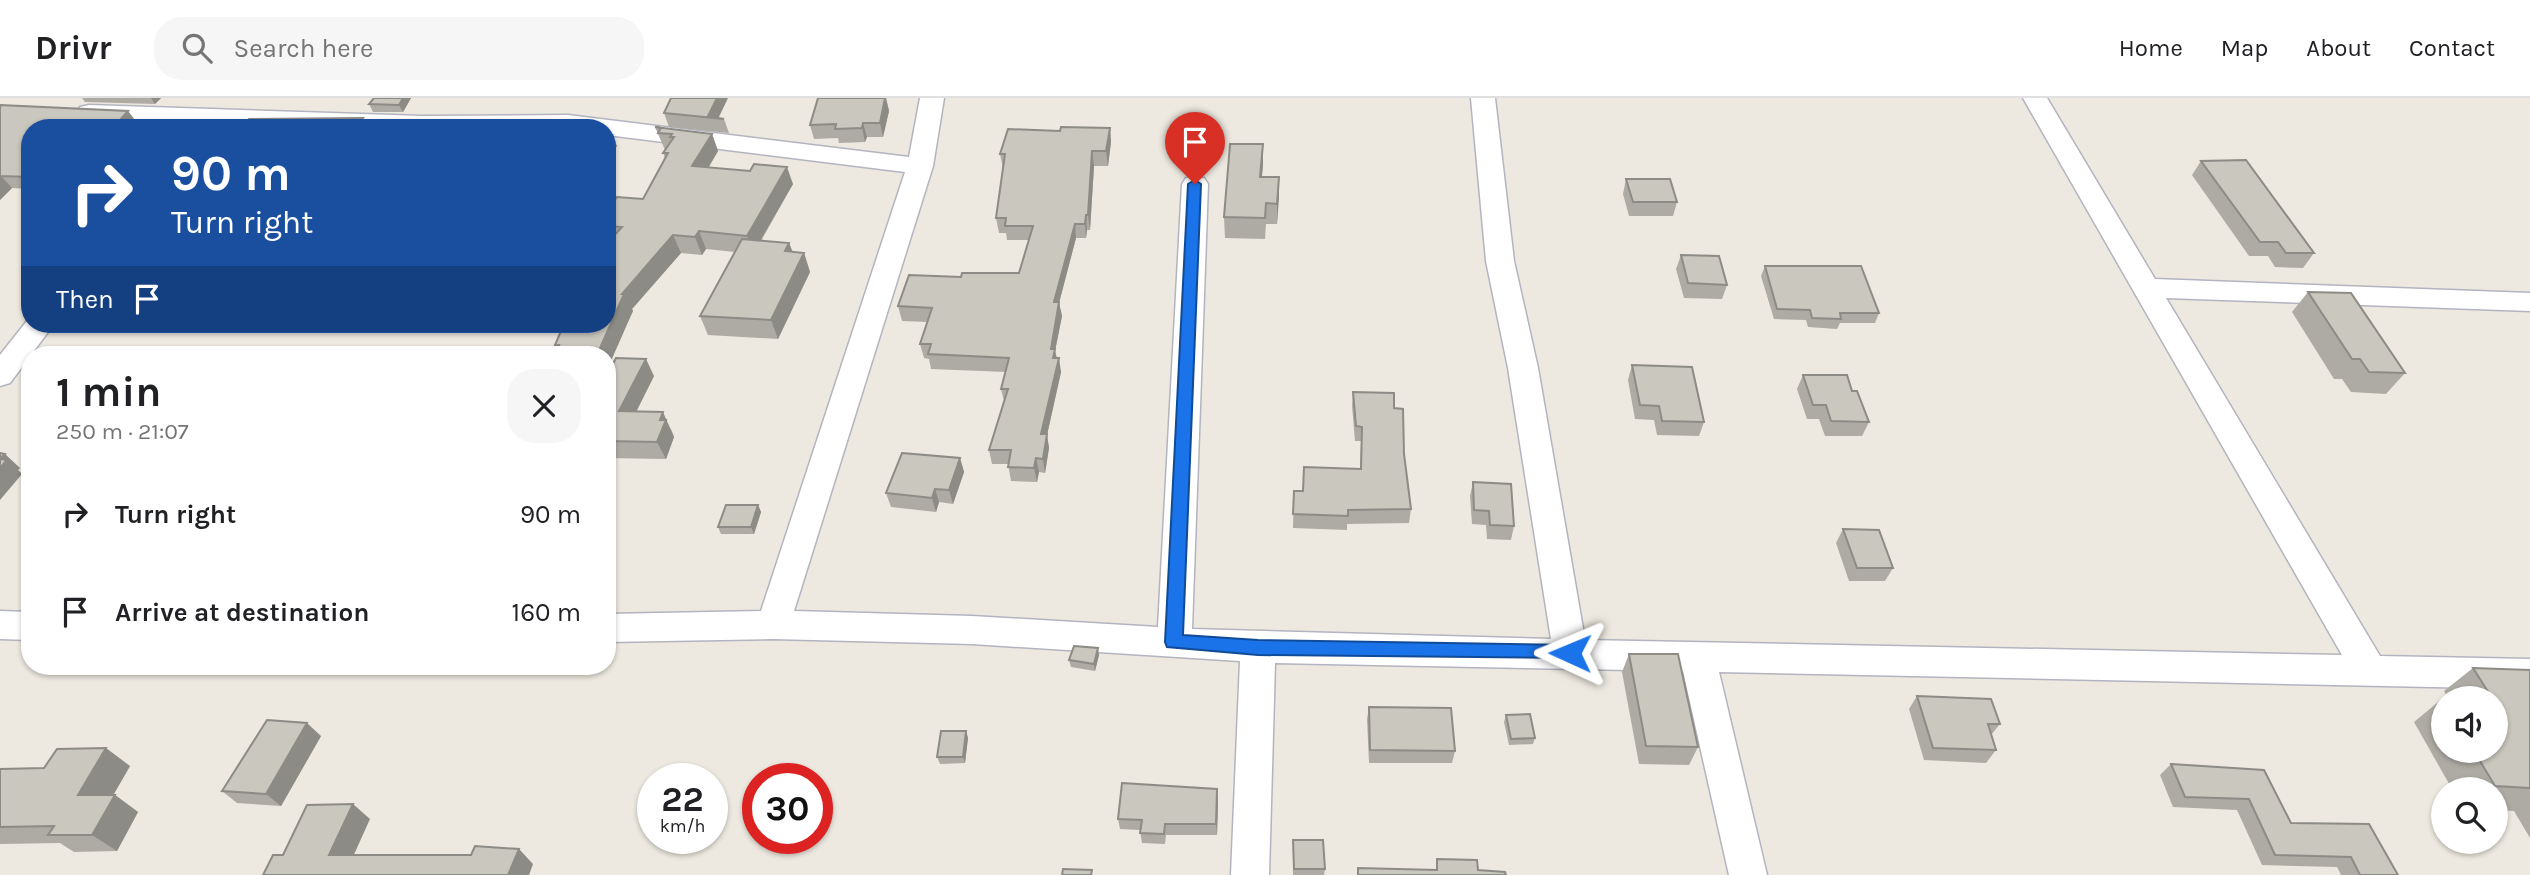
<!DOCTYPE html>
<meta charset="utf-8">
<style>
body{margin:0;font-family:Karla,sans-serif;background:#f6f6f6;color:#202124;height:100vh;display:flex;flex-direction:column;font-size:26px;white-space:nowrap}
*{box-sizing:border-box;margin:0}
p{font-size:23px;color:#757577}
.icon{flex:none;width:38px;height:38px;fill:none;stroke:currentColor;stroke-width:2;stroke-linecap:round;stroke-linejoin:round}
.map{position:relative;flex:1;overflow:hidden}
.side{position:absolute;left:21px;top:248px;width:595px;height:329px;display:flex;flex-direction:column;background:#fff;border-radius:28px;box-shadow:0 2px 5px #0004}
.side>*{flex:none}
.hud{position:absolute;left:21px;top:21px;width:595px;height:214px;border-radius:28px;box-shadow:0 2px 5px #0004;background:#1a4fa0;color:#fff;overflow:hidden}
.controls{position:absolute;left:2431px;top:588px;display:grid;gap:14px}
.controls a{display:grid;place-items:center;width:77px;height:77px;border-radius:50%;background:#fff;box-shadow:0 2px 5px #0004;font-size:35px}
.speed{position:absolute;left:637px;top:665px;display:flex;gap:14px;font-size:35px;font-weight:700;text-align:center}
.speed>*{display:grid;place-content:center;width:91px;height:91px;border-radius:50%;background:#fff;box-shadow:0 2px 5px #0004;line-height:1}
.speed small{font-size:18px;font-weight:400}
.speed .limit{border:10px solid #d22;background:#fff;color:#111}
.pin{position:absolute;display:grid;place-items:center;width:60px;height:60px;color:#fff;margin:-72px -30px;border-radius:50% 50% 50% 0;rotate:-45deg;box-shadow:0 0 7px #0007}
.pin .icon{rotate:45deg}
.me{position:absolute;width:77px;margin:-38px;rotate:271deg;stroke-linejoin:round;filter:drop-shadow(0 0 5px #0008)}
.turn{display:flex;align-items:center;gap:24px;height:147px;padding:0 35px;font-size:32px}
.turn .icon{width:91px;height:91px;stroke-width:2.5}
.turn b{display:block;font-size:49px;line-height:60px}
.then{display:flex;align-items:center;height:66px;padding:0 35px;background:#0003;gap:14px;font-size:26px}
.round{display:grid;place-items:center;flex:none;width:74px;height:74px;border-radius:28px;background:#f6f6f6}
.head{display:flex;align-items:center;justify-content:space-between;height:119px;padding:0 35px}
h1{font-size:42px;font-weight:700;line-height:52px}
ul{padding:0;list-style:none}
li{display:flex;align-items:center;gap:21px;height:98px;padding:0 35px}
li div{flex:1}
li b{display:block;font-size:26px}
li em{font-style:normal}
header{display:flex;align-items:center;gap:42px;box-sizing:border-box;height:98px;padding:0 35px;background:#fff;border-bottom:2px solid #e0e0e0}
header strong{font-size:33px}
nav{display:flex;gap:38px;margin-inline-start:auto;font-size:24px}
.search{width:490px;height:63px;background:#f6f6f6;display:flex;align-items:center;gap:18px;box-sizing:border-box;padding:0 24px;border-radius:28px;color:#757577;font-size:26px}
.map>svg:first-child{display:block}
</style>
<header>
<strong>Drivr</strong>
<div class="search"><svg class="icon" aria-label="search" viewBox="0 0 24 24"><circle cx="10" cy="10" r="6"/><path d="M15 15l6 6"/></svg>Search here</div>
<nav><a>Home</a><a>Map</a><a>About</a><a>Contact</a></nav>
</header>
<div class="map">
<svg width="2530" height="777" viewBox="0 0 2530 777">
<rect width="100%" height="100%" fill="#ede9e0"/>
<g fill="none" stroke-linecap="round" stroke-linejoin="round">
<g stroke="#b3b4bf" stroke-width="3">
<g id="street">
<polygon points="920,0 944,0 933,68 794,513 972,518 1158,529 1182,86 1186,80 1204,80 1208,86 1192,531 1551,541 1508,270 1486,163 1471,0 1495,0 1514,163 1538,270 1585,542 2342,557 2023,0 2047,0 2155,181 2530,195 2530,213 2166,200 2380,558 2530,561 2530,591 1719,574 1767,777 1729,777 1683,573 1275,565 1269,777 1231,777 1240,563 972,546 773,541 607,544 607,516 761,513 905,74 607,37 607,30 345,30 89,21 80,19 77,14 80,9 89,7 423,18 568,17 909,59"/>
<polygon points="30,219 30,226 54,226 10,285 0,288 0,257"/>
<polygon points="0,513 30,514 30,542 0,541"/>
</g>
</g>
<use href="#street" fill="#fff" fill-rule="evenodd"/>
</g>
<g fill="#adaba3">
<polygon points="82,0 161,0 155,6 85,4"/>
<polygon points="374,0 411,0 403,14 373,14 369,6"/>
<polygon points="886,0 889,13 883,39 867,39 865,44 839,45 838,40 814,41 810,27"/>
<polygon points="0,7 138,26 134,30 30,30 30,91 12,90 0,102"/>
<polygon points="664,15 724,21 729,35 669,29"/>
<polygon points="655,29 712,36 718,53 709,69 793,86 761,143 789,145 793,154 804,155 810,174 778,241 708,237 700,218 735,154 706,151 702,157 681,155 632,211 633,213 607,257 557,251 555,247 607,226 613,139 609,139 607,135 607,112 643,101 665,60 663,55 665,52"/>
<polygon points="1110,30 1111,44 1108,68 1094,68 1090,132 1087,132 1086,140 1076,140 1059,205 1062,218 1055,253 1061,274 1047,337 1049,350 1045,375 1039,374 1037,384 1011,383 1008,366 992,366 989,352 1004,303 1001,291 1006,274 931,271 929,261 924,260 920,246 928,224 902,223 898,208 961,179 1019,175 1029,142 1007,142 1006,135 999,135 996,120 1003,70 1000,56 1060,33"/>
<polygon points="1263,46 1262,79 1279,79 1277,126 1266,126 1265,141 1225,140 1224,119"/>
<polygon points="2201,63 2314,155 2303,170 2275,169 2268,158 2249,158 2192,77"/>
<polygon points="1626,81 1677,104 1673,118 1629,118 1623,96"/>
<polygon points="1681,157 1727,187 1722,201 1684,200 1676,171"/>
<polygon points="1765,168 1879,215 1875,225 1840,225 1837,231 1808,229 1806,222 1774,221 1761,178"/>
<polygon points="2308,194 2405,275 2386,296 2351,294 2342,281 2334,281 2292,214"/>
<polygon points="1632,267 1704,324 1699,338 1657,337 1654,322 1635,321 1628,282"/>
<polygon points="1803,277 1852,293 1869,324 1862,338 1825,338 1819,321 1807,321 1797,291"/>
<polygon points="607,278 654,278 636,314 671,331 674,339 666,361 607,360"/>
<polygon points="1353,294 1394,310 1404,356 1411,411 1409,425 1347,426 1347,432 1293,430 1294,393 1303,393 1360,371 1361,343 1355,343 1352,308"/>
<polygon points="960,360 964,374 953,406 939,404 936,414 891,409 886,395"/>
<polygon points="1473,384 1514,428 1511,442 1487,441 1486,427 1472,426 1470,398"/>
<polygon points="758,407 761,414 754,436 721,436 718,429"/>
<polygon points="1843,431 1893,470 1885,483 1849,483 1836,445"/>
<polygon points="1629,556 1698,649 1689,667 1639,666 1622,574"/>
<polygon points="1099,557 1095,573 1071,569 1069,562"/>
<polygon points="2473,570 2530,572 2530,740 2514,713 2496,712 2496,691 2452,691 2414,624 2443,600 2443,653 2496,653 2496,600 2448,600 2444,593"/>
<polygon points="1917,598 2000,626 1991,637 1996,652 1986,665 1924,662 1909,611"/>
<polygon points="1369,609 1455,653 1452,665 1369,665 1367,621"/>
<polygon points="1506,617 1535,640 1533,646 1509,647 1504,624"/>
<polygon points="966,633 968,640 965,665 940,666 937,659"/>
<polygon points="321,638 281,708 237,705 222,693"/>
<polygon points="2171,666 2264,672 2291,725 2398,777 2341,777 2337,769 2262,767 2237,712 2173,709 2160,677"/>
<polygon points="130,668 113,697 115,697 138,714 117,753 74,754 60,745 0,746 0,671"/>
<polygon points="1218,702 1217,737 1166,737 1165,746 1142,745 1140,732 1120,731 1118,721"/>
<polygon points="1293,742 1325,771 1324,777 1293,777"/>
</g>
<g fill="#8d8b85">
<polygon points="151,0 161,0 155,6"/>
<polygon points="403,0 411,0 403,14 399,7"/>
<polygon points="717,0 728,0 718,21 708,18"/>
<polygon points="886,0 889,13 883,39 880,25"/>
<polygon points="128,13 138,26 134,30 113,30"/>
<polygon points="363,20 369,30 355,30"/>
<polygon points="863,25 867,39 865,44 862,30"/>
<polygon points="1110,30 1111,44 1108,68 1106,53"/>
<polygon points="712,36 718,53 699,85 692,68"/>
<polygon points="612,37 617,48 607,63 607,44"/>
<polygon points="1263,46 1263,67 1260,100 1260,79"/>
<polygon points="1092,53 1094,68 1090,132 1088,117"/>
<polygon points="787,69 793,86 753,155 747,138"/>
<polygon points="1,78 12,90 0,102 0,79"/>
<polygon points="1279,79 1279,100 1277,126 1277,106"/>
<polygon points="1086,117 1087,132 1086,140 1085,126"/>
<polygon points="1075,126 1076,140 1059,205 1062,218 1055,253 1058,266 1059,260 1061,274 1047,337 1049,350 1045,375 1043,361 1041,336 1051,251 1054,204"/>
<polygon points="699,133 706,151 702,157 695,139"/>
<polygon points="673,137 681,155 632,211 633,213 607,272 607,257 597,257 622,196"/>
<polygon points="789,145 796,164 785,153"/>
<polygon points="804,155 810,174 778,241 771,222"/>
<polygon points="646,261 654,278 628,330 619,313"/>
<polygon points="663,314 674,339 666,361 657,344 660,322"/>
<polygon points="5,356 20,370 18,372 22,376 0,402 0,361"/>
<polygon points="960,360 964,374 953,406 949,392"/>
<polygon points="1036,360 1039,374 1037,384 1034,370"/>
<polygon points="935,391 939,404 936,414 932,400"/>
<polygon points="758,407 761,414 754,436 751,429"/>
<polygon points="1098,550 1099,557 1095,573 1094,566"/>
<polygon points="307,625 321,638 281,708 266,696"/>
<polygon points="966,633 968,640 965,665 963,659"/>
<polygon points="106,650 130,668 103,715 78,697"/>
<polygon points="1217,691 1218,702 1217,737 1216,726"/>
<polygon points="115,697 138,714 117,753 92,737"/>
<polygon points="353,706 370,721 347,772 329,757"/>
<polygon points="519,751 533,766 529,777 508,777"/>
</g>
<g fill="#c9c7be" stroke="#8d8b85" stroke-width="2">
<polygon points="374,0 403,0 399,7 369,6"/>
<polygon points="671,0 717,0 708,18 724,21 664,15"/>
<polygon points="818,0 885,0 880,25 863,25 862,30 835,31 836,26 810,27"/>
<polygon points="0,7 128,13 113,30 30,30 30,79 1,78 0,79"/>
<polygon points="363,20 355,30 241,30 249,21"/>
<polygon points="655,29 712,36 692,68 750,73 754,66 787,69 747,138 699,133 695,139 673,137 622,196 624,196 597,257 554,257 559,247 555,247 564,226 607,226 607,145 622,129 609,128 612,123 607,122 607,112 617,99 643,101 668,55 663,55 674,39 670,39 672,36 658,35 661,30"/>
<polygon points="1061,29 1110,30 1106,53 1092,53 1088,117 1086,117 1085,126 1075,126 1054,204 1059,204 1051,251 1055,251 1053,260 1059,260 1041,336 1047,336 1043,361 1036,360 1034,370 1008,369 1011,352 989,352 1008,291 1001,291 1009,260 928,256 931,246 920,246 932,210 898,208 909,177 961,179 962,175 1019,175 1033,128 1005,128 1006,120 996,120 1005,56 1000,56 1008,31 1060,33"/>
<polygon points="607,37 612,37 607,44"/>
<polygon points="1230,46 1263,46 1260,79 1279,79 1277,106 1266,105 1265,120 1224,119"/>
<polygon points="2246,62 2314,155 2286,155 2278,144 2260,144 2201,63"/>
<polygon points="1626,81 1670,81 1677,104 1633,104"/>
<polygon points="742,141 789,145 785,153 804,155 771,222 700,218"/>
<polygon points="1681,157 1719,158 1727,187 1688,185"/>
<polygon points="1765,168 1861,168 1879,215 1840,215 1841,221 1812,220 1810,212 1777,211"/>
<polygon points="2308,194 2351,195 2405,275 2369,274 2360,261 2352,261"/>
<polygon points="616,260 646,261 619,313 663,314 660,322 666,322 657,344 607,343 607,278"/>
<polygon points="1632,267 1692,269 1704,324 1662,323 1659,308 1640,307"/>
<polygon points="1803,277 1847,277 1852,293 1857,293 1869,324 1831,323 1826,307 1813,307"/>
<polygon points="1353,294 1394,295 1394,310 1403,311 1404,356 1411,411 1348,412 1348,418 1293,416 1294,393 1303,393 1304,369 1361,371 1362,329 1356,328"/>
<polygon points="0,355 5,356 0,361 7,362 0,370"/>
<polygon points="902,355 960,360 949,392 935,391 932,400 886,395"/>
<polygon points="1473,384 1511,386 1514,428 1490,427 1489,413 1474,412"/>
<polygon points="726,407 758,407 751,429 718,429"/>
<polygon points="1843,431 1879,432 1893,470 1857,470"/>
<polygon points="1074,548 1098,550 1094,566 1069,562"/>
<polygon points="1629,556 1678,556 1698,649 1646,648"/>
<polygon points="2473,570 2530,572 2530,690 2495,688 2474,653 2496,653 2496,600 2492,600"/>
<polygon points="1917,598 1991,601 2000,626 1988,626 1996,652 1933,650"/>
<polygon points="1369,609 1451,610 1455,653 1370,652"/>
<polygon points="1530,616 1535,640 1511,641 1506,617"/>
<polygon points="267,622 307,625 266,696 222,693"/>
<polygon points="941,633 966,633 963,659 937,659"/>
<polygon points="106,650 78,697 115,697 92,737 48,737 54,728 0,729 0,671 44,670 57,651"/>
<polygon points="2171,666 2264,672 2291,725 2369,726 2398,777 2360,777 2351,759 2275,757 2249,701 2185,699"/>
<polygon points="1122,685 1217,691 1216,726 1165,726 1164,736 1140,735 1142,722 1118,721"/>
<polygon points="353,706 329,757 471,757 475,748 519,751 508,777 263,777 273,757 283,757 307,707"/>
<polygon points="1293,742 1323,742 1325,771 1294,771"/>
<polygon points="1437,761 1477,762 1478,772 1505,774 1506,777 1358,777 1358,770 1437,772"/>
<polygon points="1063,771 1092,772 1091,777 1062,777"/>
</g>
<polygon fill="#1a73e8" stroke="#114b97" stroke-width="2" points="1195,82 1201,86 1183,537 1258,542 1570,547 1577,549 1579,555 1577,560 1258,557 1167,549 1165,544 1188,86"/>
</svg>
<div class="controls">
<a><svg class="icon" aria-label="sound" viewBox="0 0 24 24"><path d="M4 9h4l5-4v14l-5-4H4zM17 9q2 3 0 6"/></svg></a>
<a><svg class="icon" aria-label="search" viewBox="0 0 24 24"><circle cx="10" cy="10" r="6"/><path d="M15 15l6 6"/></svg></a>
</div>
<div class="speed"><div>22<small>km/h</small></div><div class="limit">30</div></div>
<div class="pin" style="left:1195px;top:86px;background:#d93025"><svg class="icon" aria-label="arrive" viewBox="0 0 24 24"><path d="M6 21V4h12l-3 4 3 4H6"/></svg></div>
<svg class="me" style="left:1570px;top:555px" viewBox="-20 -20 40 40"><path d="M0-17L14 15 0 8-14 15z" fill="#1a73e8" stroke="#fff" stroke-width="4"/></svg>
<div class="hud">
<div class="turn"><svg class="icon" aria-label="right" viewBox="0 0 24 24"><path d="M7 20v-9h11M14 6l5 5-5 5"/></svg><div><b>90 m</b>Turn right</div></div>
<div class="then">Then<svg class="icon" aria-label="arrive" viewBox="0 0 24 24"><path d="M6 21V4h12l-3 4 3 4H6"/></svg></div>
</div>
<section class="side">
<div class="head"><div><h1>1 min</h1><p>250 m · 21:07</p></div><a class="round"><svg class="icon" aria-label="close" viewBox="0 0 24 24"><path d="M6 6l12 12M18 6L6 18"/></svg></a></div>
<ul>
<li><svg class="icon" aria-label="right" viewBox="0 0 24 24"><path d="M7 20v-9h11M14 6l5 5-5 5"/></svg><div><b>Turn right</b></div><em>90 m</em></li>
<li><svg class="icon" aria-label="arrive" viewBox="0 0 24 24"><path d="M6 21V4h12l-3 4 3 4H6"/></svg><div><b>Arrive at destination</b></div><em>160 m</em></li>
</ul>
</section>
</div>
